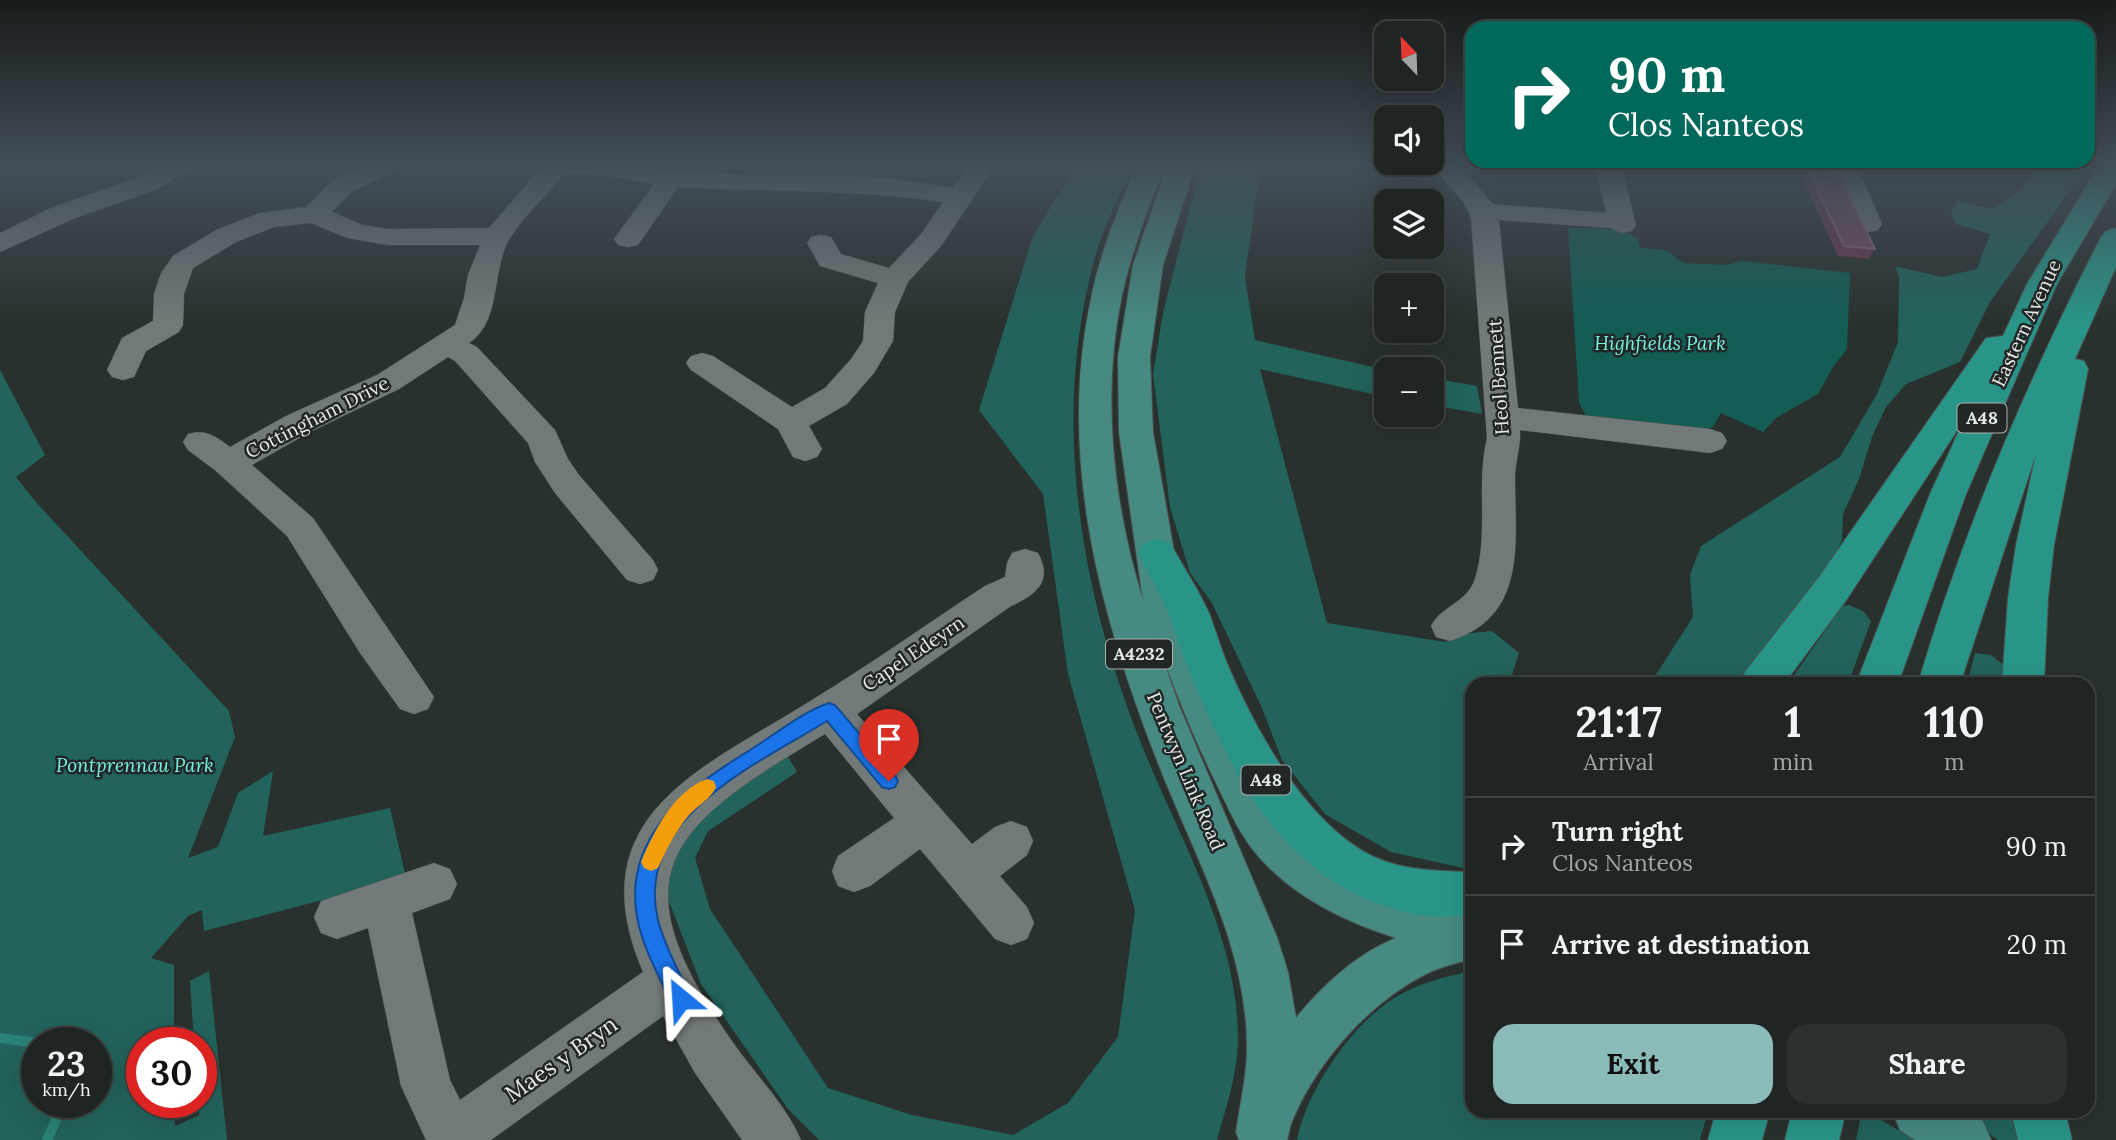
<!DOCTYPE html>
<meta charset="utf-8">
<style>
body{margin:0;font-family:Lora,serif;background:#2c3130;color:#f1f3f6;height:100vh;display:flex;flex-direction:column;font-size:26px;white-space:nowrap}
*{box-sizing:border-box;margin:0}
p{font-size:23px;color:#a1a5a6}
.icon{flex:none;width:38px;height:38px;fill:none;stroke:currentColor;stroke-width:2;stroke-linecap:round;stroke-linejoin:round}
.map{position:relative;flex:1;overflow:hidden}
.details{position:absolute;left:1465px;top:677px;width:630px;height:441px;display:flex;flex-direction:column;background:#1f2523;border-radius:21px;box-shadow:0 7px 28px #0002,0 0 0 2px #3c4241}
.details>*{flex:none}
.banner{position:absolute;left:1465px;top:21px;width:630px;height:147px;border-radius:21px;box-shadow:0 7px 28px #0002,0 0 0 2px #3c4241;background:#00695c;color:#fff;overflow:hidden}
.needle{width:46px;rotate:337deg}
.controls{position:absolute;left:1374px;top:21px;display:grid;gap:14px}
.controls a{display:grid;place-items:center;width:70px;height:70px;border-radius:14px;background:#1f2523;box-shadow:0 7px 28px #0002,0 0 0 2px #3c4241;font-size:35px}
.speed{position:absolute;left:21px;top:1027px;display:flex;gap:14px;font-size:35px;font-weight:700;text-align:center}
.speed>*{display:grid;place-content:center;width:91px;height:91px;border-radius:50%;background:#1f2523;box-shadow:0 7px 28px #0002,0 0 0 2px #3c4241;line-height:1}
.speed small{font-size:18px;font-weight:400}
.speed .limit{border:10px solid #d22;background:#fff;color:#111}
.pin{position:absolute;display:grid;place-items:center;width:60px;height:60px;color:#fff;margin:-72px -30px;border-radius:50% 50% 50% 0;rotate:-45deg;box-shadow:0 0 7px #0007}
.pin .icon{rotate:45deg}
.me{position:absolute;width:77px;margin:-38px;rotate:333deg;stroke-linejoin:round;filter:drop-shadow(0 0 5px #0008)}
.turn{display:flex;align-items:center;gap:24px;height:147px;padding:0 28px;font-size:32px}
.turn .icon{width:91px;height:91px;stroke-width:2.5}
.turn b{display:block;font-size:49px;line-height:60px}
.eta{display:flex;justify-content:space-evenly;align-items:center;height:119px;text-align:center}
.eta b{font-size:42px;font-weight:700;line-height:49px}
.button{display:flex;gap:14px;margin-top:auto;padding:14px 28px}
.button a{flex:1;height:80px;border-radius:21px;background:#8bbbb9;color:#111;font-size:28px;font-weight:700;line-height:80px;text-align:center}
.button a+a{background:#2c3130;color:#f1f3f6}
ul{padding:0;list-style:none}
li{display:flex;align-items:center;gap:21px;height:98px;padding:0 28px;border-top:2px solid #3c4241}
li div{flex:1}
li b{display:block;font-size:26px}
li em{font-style:normal}
.map>svg:first-child{display:block}
</style>
<div class="map">
<svg width="2116" height="1140" viewBox="0 0 2116 1140">
<rect width="100%" height="100%" fill="#29312f"/>
<polygon fill="#135d54" points="1568,228 1610,229 1626,232 1638,239 1640,248 1667,250 1683,263 1727,265 1742,261 1850,273 1847,349 1833,367 1818,394 1776,418 1763,432 1721,413 1713,427 1701,432 1587,418 1579,402"/>
<g fill="#22635b" fill-rule="evenodd">
<path d="M1077 164H1134C1121 194 1104 225 1095 257 1051 416 1079 586 1139 738 1177 836 1239 933 1238 1042 1237 1075 1226 1108 1217 1140H819L788 1109 701 984 663 886 676 849 697 818 787 755 797 772 708 831 695 858 710 909 828 1088 912 1115 1013 1135 1068 1103 1118 1037 1135 910 1068 674 1043 494 979 410 1033 236Z"/>
<polygon points="1201,164 1261,164 1245,276 1255,340 1386,370 1386,397 1260,369 1327,623 1445,642 1463,634 1492,631 1519,653 1509,684 1472,684 1472,870 1391,852 1325,814 1282,760 1262,708 1212,603 1190,573 1170,507 1153,374 1163,313"/>
<polygon points="2038,164 2089,164 1990,302 1960,362 1906,384 1886,407 1872,437 1859,479 1843,514 1842,540 1828,571 1735,684 1650,684 1693,617 1690,575 1701,546 1840,457 1877,394 1898,342 1899,277 1895,266 1942,277 1977,269 1990,234 1956,224 1951,214 1957,201 1992,209 2017,193"/>
<path d="M0 370 45 455 16 477 34 500 229 711 235 737 188 858 218 847 238 793 273 771 263 836 390 808 406 878 204 931 202 910 188 916 151 958 174 965V1043H142V1102L174 1103 175 1126 199 1115 201 1043H194L190 981 209 971 227 1140H0ZM37 1043H96V1102H37Z"/>
<polygon points="1432,378 1477,386 1482,414 1432,405"/>
<polygon points="1849,605 1863,611 1871,621 1848,684 1788,684 1842,606"/>
<polygon points="1975,653 1991,655 2007,668 2007,684 1967,684"/>
<path d="M1472 971V1111H1708L1700 1140H1297C1306 1093 1348 1030 1387 1003 1411 985 1443 977 1472 971Z"/>
<polygon points="1862,1111 1865,1111 1916,1140 1856,1140"/>
<polygon points="1959,1111 2016,1111 2023,1140 1998,1140"/>
</g>
<g fill="none" stroke-linecap="round" stroke-linejoin="round">
<g stroke="#2b8378" stroke-width="10">
<polyline points="0,1038 37,1043"/>
<polyline points="47,1140 56,1120 52,1102"/>
</g>
<g stroke="#494f4e" stroke-width="1">
<g id="minor">
<polygon points="163,164 196,164 192,170 154,190 73,219 0,252 0,233 53,207 136,178"/>
<path d="M366 164H400L396 170 351 192 332 212 363 225 388 229 489 228 544 164H633L671 171 745 175H836L896 179 953 188 970 164H996L941 246 908 282 895 312 893 341 874 373 847 404 809 426 822 449 817 457 805 461 793 457 778 429 691 370 686 363 691 356 702 353 713 356 792 407 825 388 851 359 863 341 865 312 878 283 820 266 807 243 811 237 821 235 831 237 841 254 889 268 921 234 943 202C855 189 767 192 678 187L638 245 628 247 618 245 614 239 654 184 605 175 563 174C547 196 524 215 510 238 491 269 502 322 469 343L477 347 555 430 568 459 579 475 653 560 658 570 653 580 640 584 627 580 555 493 535 462 528 443 455 361 448 357 399 389 310 432 252 465 313 518 434 697 428 709 414 714 400 709 360 653 287 536 216 471 188 450 183 442 188 434C206 429 215 436 230 447L286 416 377 375 455 325 464 298 468 275 480 245H388L347 238 311 223 274 227 236 242 193 268 184 294 183 325 179 332 146 351 134 377 123 380 112 377 107 370 122 338 153 321 154 294 161 273 173 256 216 230 259 213 306 207 333 180Z"/>
<path d="M1431 164H1457L1493 204 1606 213 1595 164H1621L1636 225 1632 231 1622 233 1610 228 1499 220 1518 408 1710 429 1722 433 1727 441 1722 449 1710 453 1520 430C1521 446 1515 462 1515 478 1515 543 1528 616 1450 641L1436 637 1431 626C1441 606 1467 603 1475 579 1489 534 1476 484 1487 438L1471 219C1465 196 1443 184 1431 164Z"/>
<polygon points="1824,164 1851,164 1864,182 1882,224 1878,230 1868,232 1858,230 1838,183"/>
<path d="M1025 549 1038 553C1054 582 1035 595 1011 606L857 714 972 844 995 827 1011 821 1027 827 1033 841 1027 855 1000 876 1027 907 1034 923 1027 939 1011 945 995 939 920 849 870 886 854 892 838 886 832 871 838 856 894 818 825 734C666 829 614 873 734 1044 756 1075 786 1105 801 1140H742L695 1073 663 1016 491 1140H426L401 1086 368 928 337 939 321 933 314 917 321 901 434 863 450 869 457 884 450 899 412 913 450 1080 460 1100 643 972C576 815 702 769 812 700 871 664 927 624 985 586L1005 577 1007 563 1012 553Z"/>
</g>
</g>
<g stroke="#494f4e" stroke-width="2">
<g id="major">
<path d="M1138 164H1166C1148 207 1132 250 1122 295 1101 395 1113 504 1143 600L1119 432 1118 357 1133 265 1168 164H1196L1163 265 1150 357 1153 432 1184 608 1230 723 1262 784 1290 826 1322 854 1369 883 1467 913 1472 912V959C1456 963 1440 967 1426 974 1367 1004 1315 1064 1291 1124 1289 1129 1289 1135 1287 1140H1239L1236 1132C1240 1104 1247 1076 1247 1048 1247 945 1194 856 1158 763 1100 615 1057 457 1091 299 1100 252 1119 207 1138 164ZM1152 628C1172 682 1192 735 1218 787 1229 810 1241 837 1259 857 1294 897 1345 922 1396 938 1356 954 1323 985 1296 1018L1288 972 1277 937 1180 708Z"/>
<polygon points="1892,1111 1968,1111 1983,1121 1991,1140 1915,1140 1900,1130"/>
</g>
</g>
<g stroke="#494f4e" stroke-width="2">
<g id="highway">
<polygon points="2100,164 2116,164 2116,184 2057,284 1966,494 1898,684 1856,684 1930,494 1964,420 1847,599 1784,684 1739,684 1745,672 1819,577 1986,338 2003,336 2027,284"/>
<path d="M2116 228V267L2075 359 2084 361 2088 369 2054 545 2048 598 2044 684H2002L2008 598 2016 545 2036 454 1960 684H1918C1963 530 2028 380 2101 237L2106 231Z"/>
<path d="M1157 539 1170 543C1183 566 1198 589 1209 613 1216 631 1221 650 1229 668 1258 735 1314 838 1387 862 1415 871 1443 871 1472 872V916C1455 916 1435 918 1418 915 1288 889 1235 783 1189 670 1180 651 1176 630 1167 610 1159 590 1147 572 1138 553L1144 543Z"/>
<polygon points="1716,1111 1770,1111 1762,1140 1708,1140"/>
<polygon points="1792,1111 1846,1111 1839,1140 1785,1140"/>
<polygon points="2011,1111 2065,1111 2072,1140 2018,1140"/>
</g>
</g>
<use href="#minor" fill="#727a79" fill-rule="evenodd"/>
<use href="#major" fill="#468a82" fill-rule="evenodd"/>
<use href="#highway" fill="#299588" fill-rule="evenodd"/>
</g>
<polygon fill="#69374c" points="1800,164 1818,164 1849,192 1847,194 1875,249 1868,259 1838,256 1797,168"/>
<polygon fill="#774a5d" stroke="#886373" stroke-width="2" points="1805,164 1818,164 1844,180 1849,192 1847,192 1875,249 1844,246"/>
<linearGradient id="sky" x2="0" y2="1"><stop stop-color="#171b1a"/><stop offset="0.51" stop-color="#434e58"/><stop offset="1" stop-color="#434e58" stop-opacity="0"/></linearGradient>
<rect width="2116" height="324" fill="url(#sky)"/>
<path fill="#1a73e8" stroke="#114b97" stroke-width="2" d="M829 703 835 705 895 775 898 781 895 787 889 789 882 787 827 721C757 764 633 818 658 920 665 948 680 972 691 999L688 1006 681 1009 673 1006C660 978 643 949 637 917 623 837 686 789 747 752 773 736 800 713 829 703Z"/>
<path fill="#f59e0b" d="M707 779 714 781 716 787C711 799 698 805 689 815 675 832 667 848 658 868L651 871 644 868 641 862C654 831 674 791 707 779Z"/>
<g text-anchor="middle" stroke-width="5" stroke-linejoin="round" paint-order="stroke">
<g fill="#202726" stroke="#aab0ae" stroke-width="2">
<rect x="1957.5" y="403.5" width="49" height="29" rx="5"/>
<rect x="1106" y="639.5" width="66" height="29" rx="5"/>
<rect x="1241.5" y="765.5" width="49" height="29" rx="5"/>
</g>
<g font-size="18" font-weight="bold" fill="#e5eae9">
<text x="1982" y="424">A48</text>
<text x="1139" y="660">A4232</text>
<text x="1266" y="786">A48</text>
</g>
<g font-size="19" fill="#e5eae9" stroke="#202726">
<text transform="translate(2026 323) rotate(-65)" y="7">Eastern Avenue</text>
<text transform="translate(1498 377) rotate(-94)" y="7">Heol Bennett</text>
<text transform="translate(317 417) rotate(-27)" y="7">Cottingham Drive</text>
<text transform="translate(913 653) rotate(-34)" y="7">Capel Edeyrn</text>
<text transform="translate(1186 771) rotate(67)" y="7">Pentwyn Link Road</text>
</g>
<g font-size="19" font-style="italic" fill="#77f2e1" stroke="#202726">
<text x="1660" y="350">Highfields Park</text>
<text x="135" y="772">Pontprennau Park</text>
</g>
<g font-size="23" fill="#e5eae9" stroke="#202726">
<text transform="translate(561 1059) rotate(-35)" y="8">Maes y Bryn</text>
</g>
</g>
</svg>
<div class="controls">
<a><svg class="needle" viewBox="-14 -14 28 28"><path d="M0-13l5 13h-10z" fill="#e53935"/><path d="M0 13l5-13h-10z" fill="#a1a5a6"/></svg></a>
<a><svg class="icon" aria-label="sound" viewBox="0 0 24 24"><path d="M4 9h4l5-4v14l-5-4H4zM17 9q2 3 0 6"/></svg></a>
<a><svg class="icon" aria-label="layers" viewBox="0 0 24 24"><path d="M12 4l9 5-9 5-9-5zM3 14l9 5 9-5"/></svg></a>
<a>+</a>
<a>−</a>
</div>
<div class="speed"><div>23<small>km/h</small></div><div class="limit">30</div></div>
<div class="pin" style="left:889px;top:781px;background:#d93025"><svg class="icon" aria-label="arrive" viewBox="0 0 24 24"><path d="M6 21V4h12l-3 4 3 4H6"/></svg></div>
<svg class="me" style="left:681px;top:999px" viewBox="-20 -20 40 40"><path d="M0-17L14 15 0 8-14 15z" fill="#1a73e8" stroke="#fff" stroke-width="4"/></svg>
<div class="banner">
<div class="turn"><svg class="icon" aria-label="right" viewBox="0 0 24 24"><path d="M7 20v-9h11M14 6l5 5-5 5"/></svg><div><b>90 m</b>Clos Nanteos</div></div>
</div>
<section class="details">
<div class="eta">
<div><b>21:17</b><p>Arrival</p></div>
<div><b>1</b><p>min</p></div>
<div><b>110</b><p>m</p></div>
</div>
<ul>
<li><svg class="icon" aria-label="right" viewBox="0 0 24 24"><path d="M7 20v-9h11M14 6l5 5-5 5"/></svg><div><b>Turn right</b><p>Clos Nanteos</p></div><em>90 m</em></li>
<li><svg class="icon" aria-label="arrive" viewBox="0 0 24 24"><path d="M6 21V4h12l-3 4 3 4H6"/></svg><div><b>Arrive at destination</b></div><em>20 m</em></li>
</ul>
<div class="button"><a>Exit</a><a>Share</a></div>
</section>
</div>
